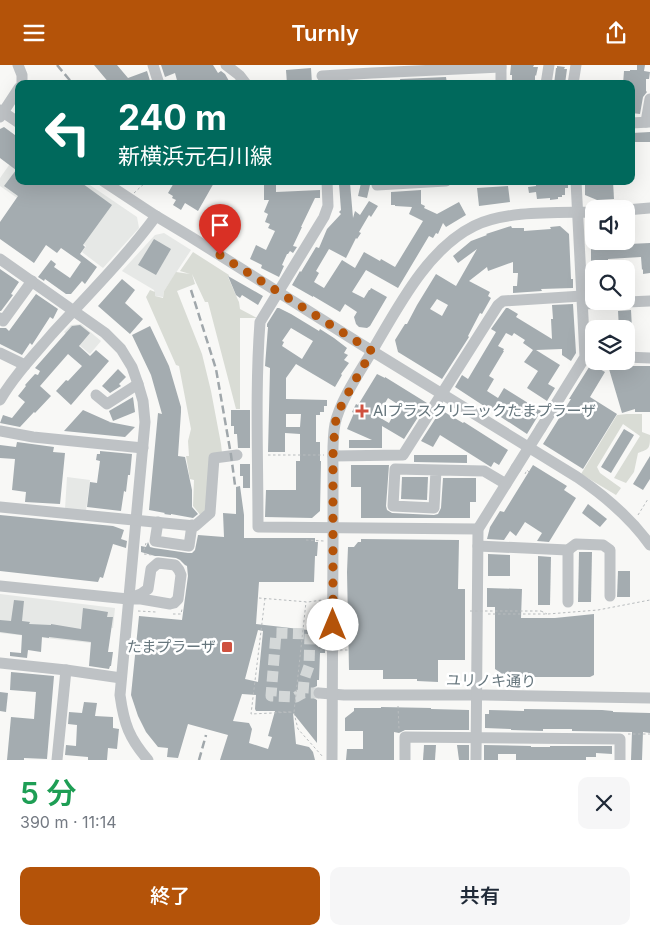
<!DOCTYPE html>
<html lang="ja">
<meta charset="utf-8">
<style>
body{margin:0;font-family:Inter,"Noto Sans JP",sans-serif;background:#f6f6f7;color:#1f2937;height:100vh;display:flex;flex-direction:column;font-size:19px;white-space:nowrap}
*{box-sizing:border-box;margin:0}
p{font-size:16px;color:#747a83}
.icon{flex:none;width:28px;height:28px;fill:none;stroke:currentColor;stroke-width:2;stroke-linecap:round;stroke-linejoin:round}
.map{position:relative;height:695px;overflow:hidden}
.drawer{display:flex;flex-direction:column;background:#fff;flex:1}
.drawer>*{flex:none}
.hud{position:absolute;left:15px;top:15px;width:620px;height:105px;border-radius:10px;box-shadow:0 5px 20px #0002;background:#00695c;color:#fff;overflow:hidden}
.tools{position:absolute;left:585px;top:135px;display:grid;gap:10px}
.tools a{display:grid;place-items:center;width:50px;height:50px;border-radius:10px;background:#fff;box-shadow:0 5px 20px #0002;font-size:25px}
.pin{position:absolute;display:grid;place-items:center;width:42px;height:42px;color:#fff;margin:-51px -21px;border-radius:50% 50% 50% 0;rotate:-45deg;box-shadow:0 0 5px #0007}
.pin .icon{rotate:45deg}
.me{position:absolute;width:55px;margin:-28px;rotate:0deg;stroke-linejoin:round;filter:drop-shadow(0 0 4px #0008)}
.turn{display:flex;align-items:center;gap:18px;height:105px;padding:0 20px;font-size:22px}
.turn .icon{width:65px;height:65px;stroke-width:2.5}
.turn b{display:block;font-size:35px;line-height:42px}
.round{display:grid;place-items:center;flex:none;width:52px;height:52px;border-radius:10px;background:#f6f6f7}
.overview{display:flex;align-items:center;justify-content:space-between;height:85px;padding:0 20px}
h1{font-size:30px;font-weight:600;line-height:38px;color:#1e9e55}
.button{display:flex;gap:10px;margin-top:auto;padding:10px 20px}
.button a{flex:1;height:58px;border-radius:10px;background:#b45309;color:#fff;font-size:20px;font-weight:600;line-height:58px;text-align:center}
.button a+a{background:#f6f6f7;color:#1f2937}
header{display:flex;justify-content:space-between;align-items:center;height:65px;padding:0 20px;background:#b45309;color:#fff;font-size:22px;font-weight:600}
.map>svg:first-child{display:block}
</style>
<header><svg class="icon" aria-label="menu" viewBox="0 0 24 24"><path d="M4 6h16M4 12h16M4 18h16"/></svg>Turnly<svg class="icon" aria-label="share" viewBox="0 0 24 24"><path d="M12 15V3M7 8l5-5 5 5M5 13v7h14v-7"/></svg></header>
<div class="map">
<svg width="650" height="695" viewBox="0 0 650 695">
<rect width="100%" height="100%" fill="#f8f8f6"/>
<g fill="#e6e8e6">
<polygon points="19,86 19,116 84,116 137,152 139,163 103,203 82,187 86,181 0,121 0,113"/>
<polygon points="164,168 191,185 164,226 163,232 155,231 154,225 122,206 155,170"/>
<polygon points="81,259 101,276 90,289 64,267 71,260"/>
<polygon points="67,412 90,415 86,446 65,444"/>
<polygon points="0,529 115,543 113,563 94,561 91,578 0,568"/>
</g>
<g fill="#d9dcd5">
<polygon points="193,187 229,210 228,212 238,235 239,237 240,244 257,253 240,253 240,344 236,344 208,237 205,237 192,209 195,219 177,226 202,289 211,326 221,379 222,388 220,388 208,447 202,452 193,441 194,415 190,414 186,391 189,391 188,376 191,364 179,301 176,300 146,232 150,225 155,227 155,231 163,233 164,226 176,207 190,209 180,206"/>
<path d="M627 349H642V367L650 370C650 383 650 384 638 388L634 407 626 418 614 413 640 371 623 359 597 402 600 408 621 423 616 430 581 409 617 350Z"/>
</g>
<g fill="#a4acb0" fill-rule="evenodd">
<polygon points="94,0 117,0 128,13 147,6 151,19 110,19"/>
<polygon points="161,0 213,0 218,8 221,6 225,9 229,16 224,19 178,19 175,8 165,12"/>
<polygon points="511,0 534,0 533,2 538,2 536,11 535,10 535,19 512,19 512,10 510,10"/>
<polygon points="637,0 645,0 644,6 650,7 649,14 646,14 646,26 647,27 643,32 640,49 631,48 631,19 623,19 624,6 630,6 630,5 637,5"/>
<polygon points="557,1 565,2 564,4 567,4 565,19 554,19 556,3 557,3"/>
<polygon points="311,3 312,19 287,19 286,5"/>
<polygon points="446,12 447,19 401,19 400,14"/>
<polygon points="4,62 19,73 19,116 79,116 112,140 83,180 85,182 80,189 97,202 85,219 82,216 71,229 66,229 45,214 44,216 38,212 51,195 56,199 54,202 70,213 81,197 61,183 57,188 46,180 34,198 0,174 0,157 18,131 4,121 16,105 0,93 0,64"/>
<polygon points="650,67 650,77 633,77 632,68"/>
<polygon points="175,116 215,116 198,146 185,138 181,145 173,140 176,135 172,133 173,131 168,128"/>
<polygon points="264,116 276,116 276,127 320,125 320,133 315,133 301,162 302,162 293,181 297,182 293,188 290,186 288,189 287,189 282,200 284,201 279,212 261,203 262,200 250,194 256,180 266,185 275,166 268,163 270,159 265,157 268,149 264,147 269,135 264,135"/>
<polygon points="558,116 568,116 568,123 565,123 565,130 562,130 562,132 558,132 558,134 550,135 550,133 537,134 536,127 529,128 528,122 536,121 536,119 546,118 547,120 558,119"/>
<polygon points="599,116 613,116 614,134 597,135 585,130 585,117"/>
<polygon points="350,118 353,153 355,146 360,150 369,136 378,141 371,152 369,150 359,167 361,168 357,174 356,173 346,193 329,184 316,206 319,208 314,217 324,223 342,195 355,203 364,187 380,196 381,194 395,202 423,156 409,149 412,142 395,141 395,140 391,140 391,127 421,125 421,139 425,141 424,143 437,149 459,137 466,150 446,162 443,158 438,169 436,168 433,173 429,171 398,223 366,205 352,227 364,233 369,225 370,225 371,223 387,232 370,261 367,263 359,262 356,259 354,252 357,247 345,239 340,247 313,231 313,232 292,220 300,206 301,207 316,182 319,183 327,164 341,149 339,147 341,145 339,119"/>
<polygon points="361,118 370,120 367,133 358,131"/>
<polygon points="508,121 510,137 479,141 477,123"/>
<path d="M511 161 512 163H524V166L551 164 550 162 560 161 569 169 571 214H573V223L541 224 542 226 513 228V221H517L518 208H513V197L488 206 487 202 469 216 490 227 488 231 491 233 482 249 480 248 468 271 469 272 442 314 398 287 395 275 405 259H407L417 240 436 209 456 221 477 184 458 198 453 191 471 176 487 170 486 169ZM437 234 448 240 442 251 430 244Z"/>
<polygon points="154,174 171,184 156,210 138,200"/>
<polygon points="591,176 607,176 608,180 650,178 650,208 643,209 643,204 642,205 641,192 608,194 608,196 603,197 603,204 591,204"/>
<polygon points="0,204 19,217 11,229 13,230 1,246 0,246"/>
<polygon points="228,211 263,231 258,240 242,230 240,233 236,230"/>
<polygon points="122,214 135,225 125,238 143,254 130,269 98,241"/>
<polygon points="36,229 58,244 53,254 50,252 32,280 30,278 22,290 0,279 0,263 6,263 9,266"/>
<polygon points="573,239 576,288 571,296 562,290 562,284 536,285 560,300 548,319 555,323 547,336 527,323 538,306 524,297 533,285 523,278 525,275 514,268 512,271 506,268 498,281 504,284 503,286 504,286 489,311 494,314 487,326 498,333 504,323 541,346 527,369 455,322 462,310 468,314 496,267 491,264 506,243 508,243 518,249 516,252 552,274 551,254 553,254 552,240"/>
<path d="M277 243H279L291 249 319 266 320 264 334 273 347 283 344 288 348 290 344 295 349 298 341 309 342 310 335 322 296 299 286 313V334L327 335V341H324V347H320V350H316V377H320V396H321L320 446 312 453 265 452 266 425H296V396H300V369L285 368V387H268L270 303 265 301 268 262H267V259ZM291 263 313 276 302 294 282 281 284 277 282 276ZM286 349H301L300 362H286Z"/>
<polygon points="631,245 633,283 626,284 626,264 619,264 618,246"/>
<polygon points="80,260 90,268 79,281 90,291 96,285 109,296 71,340 56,326 66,315 68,316 82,301 68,289 40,321 51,331 35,348 34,347 20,362 0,358 3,350 12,353 25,337 18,331 26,321 25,320 35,309 38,310 40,306 35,303 72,261"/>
<polygon points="150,261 169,301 181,342 181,347 178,391 185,392 192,425 192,442 198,449 193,453 171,449 171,450 164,449 165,448 149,445 158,348 162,349 151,310 132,270"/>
<polygon points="621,297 622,301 650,301 650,347 635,347 635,344 622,348 609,304 615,302 614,299"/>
<polygon points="591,299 605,307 590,332 617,349 583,404 543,379 571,334 569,334"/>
<polygon points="118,304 126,312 119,319 121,321 110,328 102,321"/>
<path d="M377 309 385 313V312L427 338 404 374 382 361V383H349V375H372L347 364 354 348 352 347 356 339 358 340ZM388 333 399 340 389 358 377 351Z"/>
<polygon points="133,332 135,347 113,356 109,346"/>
<polygon points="83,345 110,357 109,357 135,362 125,372 64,366"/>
<polygon points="231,345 250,345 250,383 238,383 237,369 234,369 234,361 231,361"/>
<polygon points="441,345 463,358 464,357 508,385 499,400 494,397 491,402 440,370 433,382 421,376"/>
<polygon points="624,364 634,370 611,408 601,402"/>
<polygon points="17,377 54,382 53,387 65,388 60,439 25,437 26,427 12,425 15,394 0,393 0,380 16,382"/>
<polygon points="100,386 132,389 130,410 128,410 126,427 124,426 121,446 87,442 90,417 97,418 100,396 96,395 97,389 100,389"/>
<polygon points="414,390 467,390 467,398 414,397"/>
<polygon points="650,391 650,414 643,425 633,419"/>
<polygon points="240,399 250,399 250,423 243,423 243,411 240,411"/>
<polygon points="351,400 389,400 386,441 387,445 392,448 434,450 438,449 441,443 443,413 476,413 476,437 470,437 470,453 361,453 361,422 351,422"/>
<polygon points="533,400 567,421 564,425 576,433 549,477 537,476 542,468 525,457 516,471 510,466 504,475 487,474 490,462 500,446 504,447"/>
<polygon points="402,412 428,412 427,435 401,434"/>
<path d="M240 421 244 450V473H315V477H318L317 491H315L314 517H259L256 559 308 565V562L319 563 318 582H325V588H320L319 615H317V621L313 623 312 627V632L317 635V678L293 648 296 679 309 682 313 687 315 695H220L228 670 188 659 178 693 167 692 168 683 158 682 146 667 138 651 131 630 139 551 182 555 188 511 187 501 185 500 180 495 176 493 159 491H155L141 487V481L146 482 148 477 150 482 154 483 188 488H192L195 485 198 470 224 472 223 448 236 449V422ZM258 565 263 566 258 617 245 614ZM242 629 256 630 255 644 256 646H275L268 671 272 672 268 684 249 678 252 664 249 658 233 656Z"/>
<polygon points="588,439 607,454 600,462 582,448"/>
<polygon points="0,450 113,461 124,465 121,474 127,476 126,483 113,479 103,513 100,512 98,517 0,506"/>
<polygon points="361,474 459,475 458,524 465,524 465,595 438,595 438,617 417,616 417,614 383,614 383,605 349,605 347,507 348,482 354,482 358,477 361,477"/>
<polygon points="579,487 592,487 591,537 578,537"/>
<polygon points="488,489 510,490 510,511 488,511"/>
<polygon points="538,491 551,492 550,540 538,540"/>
<polygon points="618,506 630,506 630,532 617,532"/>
<polygon points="487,523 522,524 521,553 555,553 594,549 594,610 590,612 507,612 495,604 495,542 487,542"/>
<polygon points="14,535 24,536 22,556 30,557 29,559 51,560 51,559 81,564 83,543 108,547 107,552 113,552 108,587 113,587 111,601 110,601 109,604 89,601 91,577 49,572 49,573 42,572 41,587 28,585 27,593 10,591 10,587 21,588 22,570 0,567 0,555 11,556"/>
<polygon points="11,607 54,611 47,694 24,693 24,695 7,695 11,652 34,654 36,627 10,625"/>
<polygon points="0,627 8,628 6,647 0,646"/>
<polygon points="84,637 97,638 95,651 113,652 113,663 119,664 117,684 108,683 107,695 88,695 88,692 65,690 66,680 76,681 77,660 68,659 69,647 82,648"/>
<polygon points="381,642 431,643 431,644 469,645 469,665 405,665 399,668 394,667 394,695 346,695 347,684 363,684 363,666 345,666 345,653 354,646 354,643 381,643"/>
<polygon points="524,644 602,645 613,646 613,647 650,648 650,668 643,667 642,695 631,695 632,667 572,666 572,664 543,664 543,666 511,665 511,664 485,663 485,649 489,649 489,645 524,646"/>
<polygon points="424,680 436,680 435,695 423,695"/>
<polygon points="457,680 469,680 469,695 459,695"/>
<polygon points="484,680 531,681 531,682 550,682 550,681 612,681 612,689 596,688 596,692 586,692 586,695 516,695 516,689 498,689 498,695 484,695"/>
</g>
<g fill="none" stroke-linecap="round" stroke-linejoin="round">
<polyline stroke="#d4d8d8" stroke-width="11" stroke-dasharray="11 5.5" stroke-linecap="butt" points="303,628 304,615 309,601 310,569 276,568 271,631 296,632 303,628 319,628"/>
<g stroke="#b8bcbe" stroke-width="1" stroke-dasharray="2.5 2.5" stroke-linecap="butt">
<polyline points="268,390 324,390"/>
<polyline points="525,409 527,405 529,407"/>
<polyline points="638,450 648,434"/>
<polyline points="306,475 324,476"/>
<polyline points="144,485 146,478"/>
<polyline points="144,489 152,490"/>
<polyline points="259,533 308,537 322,535"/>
<polyline points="265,533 251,649 294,647 306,537"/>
<polyline points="138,546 156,547"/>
<polyline points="541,546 547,549"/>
<polyline points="173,549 181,549 182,544"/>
<polyline points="488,549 548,549 598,545 650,535"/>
<polyline points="398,641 399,664"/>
<polyline points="278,647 291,647"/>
<polyline points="294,648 298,664 323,692"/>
<polyline points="628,669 650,669"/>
</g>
<g stroke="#bec2c5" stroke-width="11">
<polyline points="18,0 22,10 22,19"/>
<polyline points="153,0 159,19"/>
<polyline points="226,0 239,10 246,19"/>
<polyline points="322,11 372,8 501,2"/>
<polyline points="501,19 501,0"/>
<polyline points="546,19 549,0"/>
<polyline points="573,19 576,0"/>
<polyline points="0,45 19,58"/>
<polyline points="0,52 19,23"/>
<polyline points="646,57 650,34"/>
<polyline points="631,58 650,57"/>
<path d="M103 116 156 151 191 172 359 278 577 412C605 431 630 452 650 480"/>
<path d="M327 116 328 141 324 152 260 257C255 325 258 393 258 462L478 464"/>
<polyline points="377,116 377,120 446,116"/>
<polyline points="626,145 650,143"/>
<path d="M0 194 105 268 121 284 132 302 138 319 143 336 145 357 120 630C124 659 129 673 148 695"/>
<polyline points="583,239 650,236"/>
<polyline points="0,253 3,256 32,216"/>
<polyline points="0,288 25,300"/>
<polyline points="626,292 650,293"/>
<polyline points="96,330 107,339 138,319"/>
<path d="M0 335C14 311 34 290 52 269 87 231 125 193 156 151"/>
<polyline points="541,363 585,292 576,116"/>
<polyline points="0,366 33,372 143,383"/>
<polyline points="333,391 403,390 498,240 503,236 582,231"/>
<polyline points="436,405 434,443 393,441 395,404 484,406 506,419"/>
<polyline points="0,442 195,461 210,448 214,393 237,390"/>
<polyline points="158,457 155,476 189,481 192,460"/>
<polyline points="478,481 568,485 576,479 603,480 610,485 610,531"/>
<polyline points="0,521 128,534 141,534 170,539 174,538 178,534 181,510 179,505 175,500 158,498 151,504 148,524 141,529 128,534"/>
<polyline points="568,537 568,485"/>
<polyline points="0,598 66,605 121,613"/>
<polyline points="319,628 344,630 485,630 650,633"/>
<polyline points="57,695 66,605"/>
<path d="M332 695C332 622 333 549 333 476 333 453 333 430 333 408 333 392 332 374 335 359 340 336 359 308 371 288 397 244 427 184 474 161 505 145 559 148 594 147"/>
<polyline points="405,695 405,672 620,674 620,695"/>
<polyline points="476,695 478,464 516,403"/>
</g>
<g stroke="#a0a7ab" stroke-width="2.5" stroke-dasharray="8 4" stroke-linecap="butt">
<polyline points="57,0 73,19"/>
<polyline points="191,225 216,304 231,390 235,420"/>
<polyline points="199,695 206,670"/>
</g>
<g stroke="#b8bcbe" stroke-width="1" stroke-dasharray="2.5 2.5" stroke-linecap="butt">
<polyline points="134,128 147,116"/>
<polyline points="470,546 541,546"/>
<polyline points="320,585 348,585"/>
</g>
<polyline stroke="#bec2c5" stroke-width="11" points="516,403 541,363"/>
</g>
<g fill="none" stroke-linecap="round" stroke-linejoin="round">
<polyline stroke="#b45309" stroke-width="9" stroke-dasharray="0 16.2" points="220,190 372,286 353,319 337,349 335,360 333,390 333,560"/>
</g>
<g fill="#cf513f" stroke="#fff" stroke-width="2">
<path d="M359.5 338.5h5v5h5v5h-5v5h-5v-5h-5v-5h5z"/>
<rect x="221" y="576" width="12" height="12" rx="2.5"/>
</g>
<g text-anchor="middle" stroke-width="5" stroke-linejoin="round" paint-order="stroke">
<g font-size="15" fill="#66767d" stroke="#fff" text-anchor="start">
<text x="373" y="351">AIプラスクリニックたまプラーザ</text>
<text x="216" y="587" text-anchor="end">たまプラーザ</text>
</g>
<g font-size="15" fill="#66767d" stroke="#fff">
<text transform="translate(491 616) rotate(1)" y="5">ユリノキ通り</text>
</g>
</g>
</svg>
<div class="tools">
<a><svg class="icon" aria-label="sound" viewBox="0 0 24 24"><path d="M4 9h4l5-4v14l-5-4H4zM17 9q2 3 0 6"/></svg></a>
<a><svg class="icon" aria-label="search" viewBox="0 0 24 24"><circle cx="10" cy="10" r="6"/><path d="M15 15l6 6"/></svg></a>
<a><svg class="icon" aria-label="layers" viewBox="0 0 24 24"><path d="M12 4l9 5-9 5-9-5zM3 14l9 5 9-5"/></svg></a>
</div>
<div class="pin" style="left:220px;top:190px;background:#d93025"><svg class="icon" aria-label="arrive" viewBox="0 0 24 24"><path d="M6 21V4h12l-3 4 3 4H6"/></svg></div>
<svg class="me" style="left:333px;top:560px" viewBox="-20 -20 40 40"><circle r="19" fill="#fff"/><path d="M0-13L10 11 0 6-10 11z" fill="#b45309"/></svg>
<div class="hud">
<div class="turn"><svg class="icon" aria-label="left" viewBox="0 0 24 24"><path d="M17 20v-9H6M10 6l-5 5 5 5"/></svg><div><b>240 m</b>新横浜元石川線</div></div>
</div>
</div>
<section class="drawer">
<div class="overview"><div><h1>5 分</h1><p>390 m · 11:14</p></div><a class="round"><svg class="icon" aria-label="close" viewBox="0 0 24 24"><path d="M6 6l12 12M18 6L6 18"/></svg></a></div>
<div class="button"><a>終了</a><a>共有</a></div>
</section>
